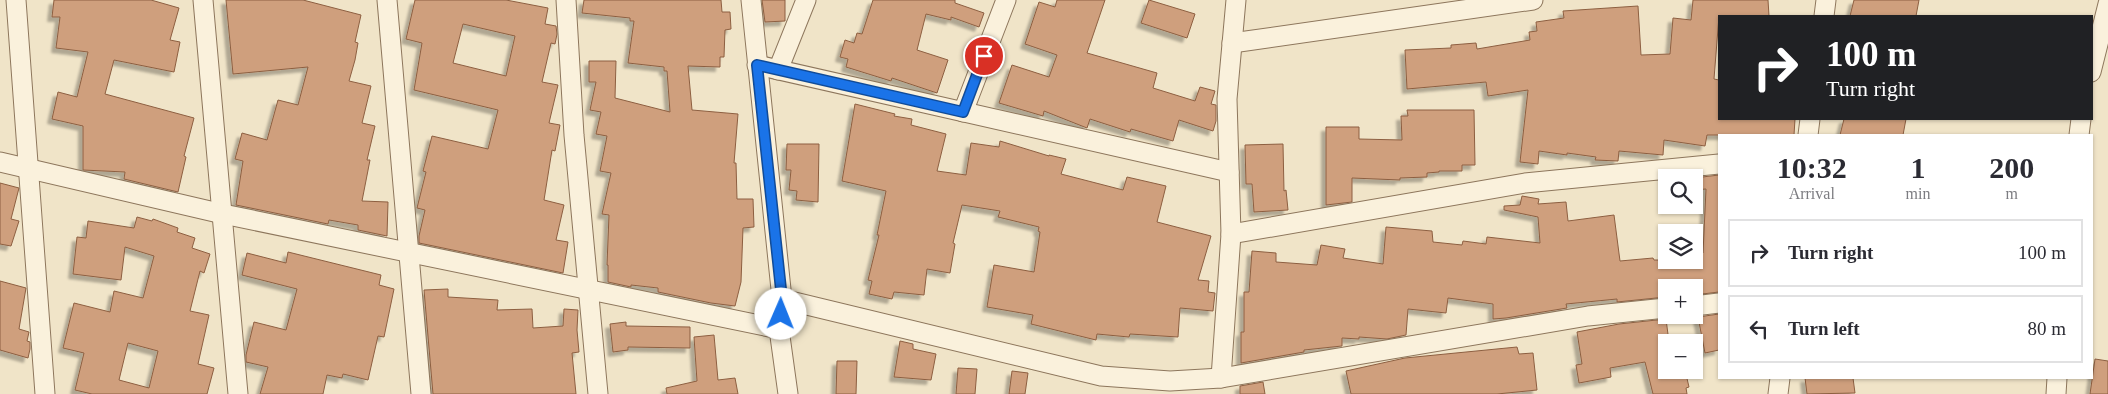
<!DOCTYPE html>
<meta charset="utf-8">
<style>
body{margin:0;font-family:Georgia,serif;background:#f7f7f7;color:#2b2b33;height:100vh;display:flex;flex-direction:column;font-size:19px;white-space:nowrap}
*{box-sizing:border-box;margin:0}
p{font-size:16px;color:#7c7c81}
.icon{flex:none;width:28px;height:28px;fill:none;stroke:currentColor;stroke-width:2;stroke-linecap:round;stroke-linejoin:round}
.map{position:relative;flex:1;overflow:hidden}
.side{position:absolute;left:1718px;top:134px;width:375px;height:245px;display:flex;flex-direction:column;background:#fff;border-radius:0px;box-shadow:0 1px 4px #0004}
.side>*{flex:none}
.hud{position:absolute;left:1718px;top:15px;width:375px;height:105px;border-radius:0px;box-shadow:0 1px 4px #0004;background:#202124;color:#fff;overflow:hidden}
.controls{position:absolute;left:1658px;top:169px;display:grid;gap:10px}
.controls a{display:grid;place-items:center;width:45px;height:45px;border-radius:0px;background:#fff;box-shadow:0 1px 4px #0004;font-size:25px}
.pin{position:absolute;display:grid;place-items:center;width:42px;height:42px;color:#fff;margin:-21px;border:2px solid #fff;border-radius:50%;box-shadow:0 1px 5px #0007}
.me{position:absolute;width:55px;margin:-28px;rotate:1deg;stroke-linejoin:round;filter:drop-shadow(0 0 4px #0008)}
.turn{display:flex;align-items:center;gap:18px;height:105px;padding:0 25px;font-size:22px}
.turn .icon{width:65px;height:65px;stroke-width:2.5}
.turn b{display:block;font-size:35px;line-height:42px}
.eta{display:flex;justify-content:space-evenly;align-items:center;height:85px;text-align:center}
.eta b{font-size:30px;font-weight:600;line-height:35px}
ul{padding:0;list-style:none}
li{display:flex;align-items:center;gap:15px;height:68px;margin:0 10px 8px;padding:0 15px;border:2px solid #e1e1e2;border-radius:0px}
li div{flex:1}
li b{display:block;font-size:19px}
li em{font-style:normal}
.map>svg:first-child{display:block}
</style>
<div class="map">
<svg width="2108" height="394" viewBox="0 0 2108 394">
<defs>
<filter id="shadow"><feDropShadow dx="-4.5" dy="4.5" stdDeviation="1" flood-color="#0004"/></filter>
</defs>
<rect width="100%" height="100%" fill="#f0e4c8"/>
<g fill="#cf9f7d" stroke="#8d5f41" fill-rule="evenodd" filter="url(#shadow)">
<polygon points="54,0 151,0 179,8 170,40 180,42 174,72 114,60 105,94 194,118 184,156 186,157 178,192 124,179 125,172 83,170 83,126 52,119 58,92 77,97 88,52 56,48 60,17 52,17"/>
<polygon points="226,0 303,0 361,15 355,42 358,43 355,60 349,81 371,86 362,123 375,126 367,160 370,160 362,201 388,202 387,236 358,230 358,225 329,220 328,224 236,205 243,161 235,159 242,133 267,140 278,100 298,105 308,67 233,74"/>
<path d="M415 0H506L548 8 545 24 556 26 557 34 555 44 551 43 542 82 558 85 549 123 560 125 555 151 552 150 544 200 564 205 556 240 568 242 563 273 419 243V236L425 210 417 208 426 172 423 171 432 136 488 149 498 110 414 90 422 43 406 39ZM463 24 515 36 506 76 453 63Z"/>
<polygon points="584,0 721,0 722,12 730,12 731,29 725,30 724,57 720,57 720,67 688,66 692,110 738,114 734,163 736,163 737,199 753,199 754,227 743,228 741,282 735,306 711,303 658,292 658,288 631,285 631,287 608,282 608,265 607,265 609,215 602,214 611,173 600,171 607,136 596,134 601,112 590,110 596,82 589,82 589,61 616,61 615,98 670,112 667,71 664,71 664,67 628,63 634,21 630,21 630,18 582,13"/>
<polygon points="762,0 785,0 785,21 765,22"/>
<polygon points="873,0 955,0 955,3 984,13 979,27 951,17 951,20 926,14 917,50 948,60 937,93 892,78 891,81 846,67 848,59 840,57 845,40 854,43 857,33 862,34"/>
<polygon points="1057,0 1105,0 1087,53 1157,73 1153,88 1195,101 1200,87 1215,91 1211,104 1216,105 1216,121 1213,131 1179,120 1173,141 1131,129 1130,132 1090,119 1087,128 1044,111 1043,116 999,103 1012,65 1049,77 1057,55 1025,44 1039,2 1055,7"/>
<polygon points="1149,0 1195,14 1187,38 1141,23"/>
<polygon points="1693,0 1768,0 1769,16 1719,16 1714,79 1719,80 1719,119 1795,119 1794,135 1707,135 1705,146 1664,140 1663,155 1619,151 1618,161 1595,160 1596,157 1567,153 1567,155 1539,151 1538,164 1520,162 1528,90 1488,96 1486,82 1407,89 1405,50 1451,48 1451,45 1476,43 1477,49 1530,40 1529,32 1537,31 1536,22 1564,18 1563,11 1638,6 1641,55 1670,54 1673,18 1691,20"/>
<polygon points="1854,0 1919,0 1916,16 1850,16"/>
<polygon points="855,104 895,114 894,116 912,119 911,125 946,134 937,171 966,175 971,143 999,147 1000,141 1049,156 1049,155 1066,159 1061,174 1123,190 1127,177 1166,186 1157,222 1211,236 1198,280 1209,281 1208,292 1215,293 1213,311 1180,308 1178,337 1130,334 1129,337 1097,334 1096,340 1031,324 1033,315 987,307 994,265 1034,272 1040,232 1038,231 1039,227 998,217 1000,211 962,205 953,243 955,244 950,273 927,269 924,295 894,292 892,299 869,294 872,281 868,280 879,235 877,235 886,191 842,181"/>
<polygon points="1407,110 1474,110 1475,165 1462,165 1462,171 1439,171 1439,172 1427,173 1427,177 1400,178 1400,180 1352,178 1352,202 1326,205 1326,127 1359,127 1359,139 1402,140 1401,116 1408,116"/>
<polygon points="1844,119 1906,119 1903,135 1840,135"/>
<polygon points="787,144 819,144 818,202 796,200 797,191 789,190 791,170 786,170"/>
<polygon points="1283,144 1284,191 1286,190 1288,210 1254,212 1252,184 1246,184 1245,145"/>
<polygon points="1719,175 1719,292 1694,295 1694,288 1666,288 1666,297 1617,302 1617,299 1566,304 1567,308 1506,318 1493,319 1493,304 1448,298 1446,313 1408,309 1406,335 1387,339 1359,337 1359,339 1342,338 1342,346 1304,350 1304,352 1241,363 1241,332 1244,332 1244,292 1249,292 1252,251 1276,253 1276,262 1317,265 1321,245 1345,249 1343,258 1383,264 1386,227 1432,231 1433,242 1462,245 1463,241 1486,244 1487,237 1540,243 1538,217 1504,210 1504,206 1520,205 1522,196 1539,199 1538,204 1566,202 1568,221 1614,215 1620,261 1653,258 1654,260 1694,260 1694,257 1700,257 1700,253 1703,253 1706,189 1694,190 1694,178"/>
<polygon points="0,183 19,188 11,219 19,221 11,246 0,244"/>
<path d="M137 217 152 221 153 219 178 228 177 232 195 238 192 248 210 254 204 273 200 271 190 311 209 315 198 364 214 368 207 394H92L75 390 84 353 63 348 74 303 110 312 114 291 143 298 154 256 125 247 121 280 73 274 77 237 86 238 88 221 134 228ZM128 343 158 351 149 388 119 380Z"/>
<polygon points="288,252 381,275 379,285 394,289 384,337 378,336 368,380 343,374 342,378 327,375 323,394 260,394 268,367 246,362 246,355 254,322 286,330 297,289 242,275 247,253 286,263"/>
<polygon points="0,281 26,288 19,329 29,332 27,341 30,342 30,349 28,358 0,350"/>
<polygon points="448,289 448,297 498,300 497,310 532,309 533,328 563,326 564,309 578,310 577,330 579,352 572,353 576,394 433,394 424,290"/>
<polygon points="1719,314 1719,350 1705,353 1698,317"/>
<polygon points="1666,319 1669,342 1666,342 1666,370 1685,370 1689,387 1686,388 1687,394 1653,394 1645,362 1610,368 1611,377 1579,383 1576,365 1582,364 1577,332 1619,324"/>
<polygon points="626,322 626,326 690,327 690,348 628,347 628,350 613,352 610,324"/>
<polygon points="714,335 718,380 735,378 738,394 667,394 666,388 697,381 694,337"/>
<polygon points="900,341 913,344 913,349 936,354 931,380 894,377"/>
<polygon points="1517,347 1519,354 1533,353 1537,390 1497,394 1351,394 1346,371 1405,358"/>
<polygon points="2095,359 2108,361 2108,394 2090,394"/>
<polygon points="837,361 857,361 856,394 836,394"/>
<polygon points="958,368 977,369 975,394 956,394"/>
<polygon points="1012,371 1028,373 1025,394 1009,394"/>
<polygon points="1805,378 1853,378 1855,393 1807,394"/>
<polygon points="1263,382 1265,394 1240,394 1240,386"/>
</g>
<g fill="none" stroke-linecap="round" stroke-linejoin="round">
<g stroke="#8d765c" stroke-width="21">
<g id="minor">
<polyline points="16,0 45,394"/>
<polyline points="203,0 238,394"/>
<polyline points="387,0 421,394"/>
<polyline points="566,0 574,135 598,394"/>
<polyline points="751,0 782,299 779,329 788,394"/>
<polyline points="1824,16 1826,0"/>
<polyline points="1232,43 1533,0"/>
<polyline points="757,65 1229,172"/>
<polyline points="778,70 806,0"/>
<polyline points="2091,72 2108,4"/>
<polyline points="963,112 1006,0"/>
<polyline points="1808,135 1810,119"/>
<polyline points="2079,135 2081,119"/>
<polyline points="0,162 223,214 779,329"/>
<polyline points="1231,234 1525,183 1719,164"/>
<polyline points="782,299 1101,376 1170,381 1221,378 1588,316 1666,308"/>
<polyline points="1694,306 1719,303"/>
<polyline points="1221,378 1231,234 1227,99 1236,0"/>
<polyline points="1778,394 1780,378"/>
<polyline points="2056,394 2057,378"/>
</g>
</g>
<use href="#minor" stroke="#faf1dc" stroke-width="19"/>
</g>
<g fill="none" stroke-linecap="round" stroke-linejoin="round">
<g stroke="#114b97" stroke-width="12">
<polyline id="route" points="781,314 782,299 757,65 963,112 984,56"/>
</g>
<use href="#route" stroke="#1a73e8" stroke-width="9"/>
</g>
</svg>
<div class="controls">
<a><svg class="icon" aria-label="search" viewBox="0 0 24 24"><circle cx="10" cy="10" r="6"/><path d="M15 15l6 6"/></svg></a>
<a><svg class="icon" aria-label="layers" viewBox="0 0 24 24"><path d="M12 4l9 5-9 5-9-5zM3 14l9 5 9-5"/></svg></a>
<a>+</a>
<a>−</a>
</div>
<div class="pin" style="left:984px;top:56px;background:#d93025"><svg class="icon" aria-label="arrive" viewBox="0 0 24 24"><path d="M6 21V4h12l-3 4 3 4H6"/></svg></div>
<svg class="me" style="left:781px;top:314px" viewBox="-20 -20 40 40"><circle r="19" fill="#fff"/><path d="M0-13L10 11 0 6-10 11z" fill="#1a73e8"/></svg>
<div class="hud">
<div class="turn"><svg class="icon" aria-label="right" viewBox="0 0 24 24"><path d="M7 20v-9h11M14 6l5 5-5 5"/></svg><div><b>100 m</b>Turn right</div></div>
</div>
<section class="side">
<div class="eta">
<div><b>10:32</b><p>Arrival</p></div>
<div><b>1</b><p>min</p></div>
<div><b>200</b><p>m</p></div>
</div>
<ul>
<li><svg class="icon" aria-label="right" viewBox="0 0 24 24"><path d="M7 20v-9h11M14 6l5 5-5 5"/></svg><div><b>Turn right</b></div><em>100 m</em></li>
<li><svg class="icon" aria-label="left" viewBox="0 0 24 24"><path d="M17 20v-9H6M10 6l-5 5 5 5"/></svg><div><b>Turn left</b></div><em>80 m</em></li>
</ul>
</section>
</div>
